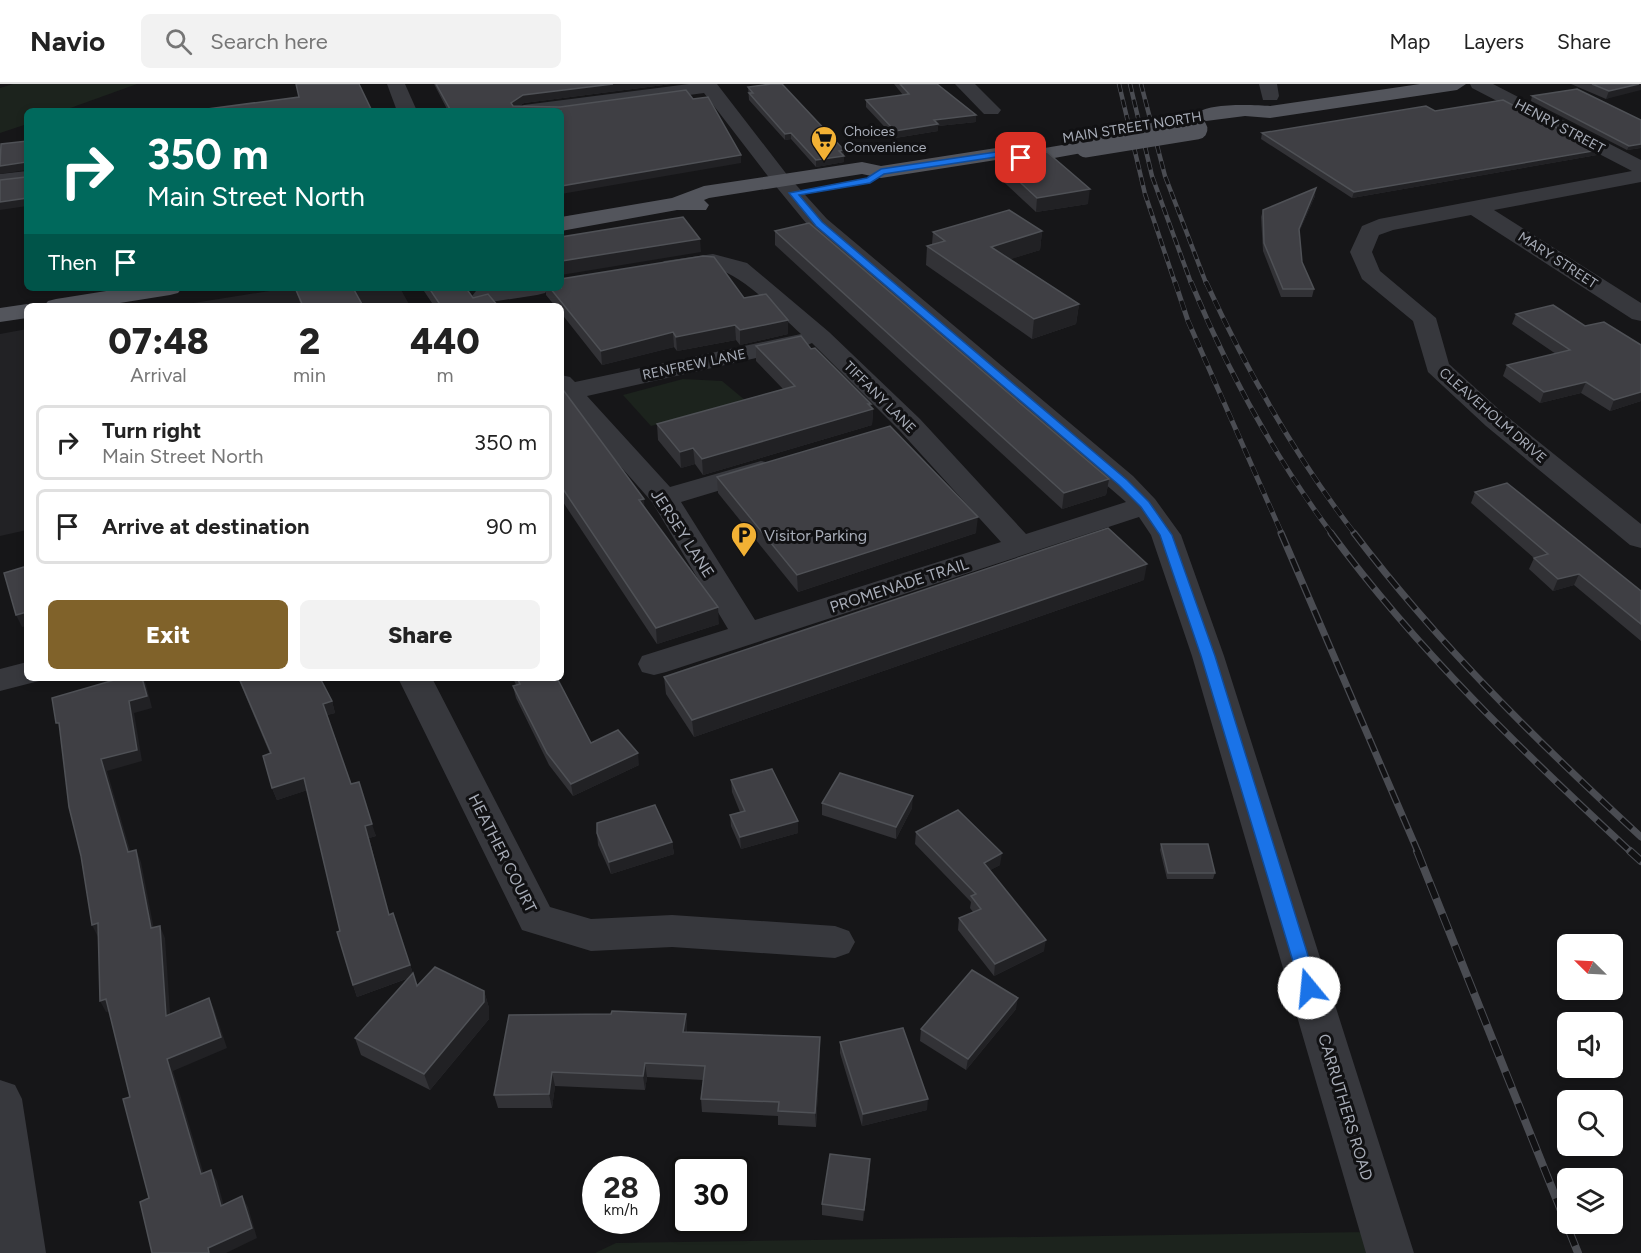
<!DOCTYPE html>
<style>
body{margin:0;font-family:Figtree,sans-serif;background:#f2f2f2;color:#222;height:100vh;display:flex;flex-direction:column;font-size:22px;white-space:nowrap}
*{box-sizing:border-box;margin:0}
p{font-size:20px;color:#767676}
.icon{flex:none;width:33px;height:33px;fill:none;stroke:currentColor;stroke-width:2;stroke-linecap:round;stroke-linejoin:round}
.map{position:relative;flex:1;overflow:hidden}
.sheet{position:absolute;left:24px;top:219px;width:540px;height:378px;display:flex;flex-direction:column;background:#fff;border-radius:9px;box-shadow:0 3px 9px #0003}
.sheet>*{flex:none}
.hud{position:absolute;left:24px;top:24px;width:540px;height:183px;border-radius:9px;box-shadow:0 3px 9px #0003;background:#00695c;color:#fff;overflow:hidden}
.needle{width:39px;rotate:294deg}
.controls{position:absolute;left:1557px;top:850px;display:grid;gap:12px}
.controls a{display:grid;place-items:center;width:66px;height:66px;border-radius:9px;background:#fff;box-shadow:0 3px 9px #0003;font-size:30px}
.speed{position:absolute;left:582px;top:1072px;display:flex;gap:12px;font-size:30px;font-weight:700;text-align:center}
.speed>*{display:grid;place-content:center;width:78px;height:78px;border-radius:50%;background:#fff;box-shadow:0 3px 9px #0003;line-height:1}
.speed small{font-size:15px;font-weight:400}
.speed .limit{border:3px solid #111;border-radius:9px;background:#fff;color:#111}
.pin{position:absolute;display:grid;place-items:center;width:51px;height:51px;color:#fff;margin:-26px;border-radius:12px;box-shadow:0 3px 9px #0006}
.me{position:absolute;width:66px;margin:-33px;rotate:343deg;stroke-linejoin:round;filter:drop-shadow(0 0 4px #0008)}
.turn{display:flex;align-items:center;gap:21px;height:126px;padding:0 24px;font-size:27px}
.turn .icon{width:78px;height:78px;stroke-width:2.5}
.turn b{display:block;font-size:42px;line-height:51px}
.then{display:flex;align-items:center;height:57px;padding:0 24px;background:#0003;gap:12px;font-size:22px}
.eta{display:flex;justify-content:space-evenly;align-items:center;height:102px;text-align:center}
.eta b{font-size:36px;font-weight:800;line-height:42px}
.button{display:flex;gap:12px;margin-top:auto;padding:12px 24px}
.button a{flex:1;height:69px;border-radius:9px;background:#80622a;color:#fff;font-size:24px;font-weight:800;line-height:69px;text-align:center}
.button a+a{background:#f2f2f2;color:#222}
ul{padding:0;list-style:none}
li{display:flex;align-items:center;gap:18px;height:75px;margin:0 12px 9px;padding:0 12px;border:3px solid #e0e0e0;border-radius:9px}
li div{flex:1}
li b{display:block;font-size:22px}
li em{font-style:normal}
header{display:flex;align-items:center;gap:36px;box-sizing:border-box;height:84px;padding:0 30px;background:#fff;border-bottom:2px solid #e0e0e0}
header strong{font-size:28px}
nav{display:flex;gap:33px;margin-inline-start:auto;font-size:21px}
.search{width:420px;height:54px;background:#f2f2f2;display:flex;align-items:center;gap:15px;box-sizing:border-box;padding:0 21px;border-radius:9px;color:#767676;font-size:22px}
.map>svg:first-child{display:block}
</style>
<header>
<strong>Navio</strong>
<div class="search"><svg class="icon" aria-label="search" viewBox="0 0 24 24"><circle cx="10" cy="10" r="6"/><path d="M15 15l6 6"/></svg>Search here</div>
<nav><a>Map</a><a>Layers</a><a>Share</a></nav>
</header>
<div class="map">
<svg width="1641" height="1169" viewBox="0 0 1641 1169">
<rect width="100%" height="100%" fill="#161618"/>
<g fill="#222225">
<polygon points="288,204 400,204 410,222 175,222"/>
<polygon points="27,245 27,446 0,452 0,250"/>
</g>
<g fill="#1c231d">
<polygon points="13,0 137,0 62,27 27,27 27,40 0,49 0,4"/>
<polygon points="683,295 722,297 746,317 651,342 623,311"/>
<polygon points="1367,1148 1373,1169 595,1169 616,1159"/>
</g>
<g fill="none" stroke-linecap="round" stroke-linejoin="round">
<g fill="#37383d" fill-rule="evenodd">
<polygon points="387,0 405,0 417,27 397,27"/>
<path d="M689 0H717L788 92 827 135 1133 392 1155 415 1181 451 1224 572 1414 1169H1366L1192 572 1151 451 1139 433 666 588 654 591 642 588 638 580 642 572 728 545 652 418 561 315V291L570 293 575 298 801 250C779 230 743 190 715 185 698 181 681 191 664 187L660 182 664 177 713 170 747 179 829 248 920 335 1026 450 1126 418 811 145 774 100 704 9 561 28 514 27 524 21ZM812 259 900 347 1001 458 755 536 681 418 771 391 775 385 771 379 761 377 670 403 587 312 801 264Z"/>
<polygon points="955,0 975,0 1001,26 998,30 984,30"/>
<polygon points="1259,0 1277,0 1279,12 1277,16 1263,16"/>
<polygon points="1470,0 1493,0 1641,76 1641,98 1494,126 1641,219 1641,237 1632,235 1471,131 1393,146 1379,151 1372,168 1380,187 1436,234 1449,280 1504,330 1641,440 1641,464 1630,461 1486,342 1428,288 1413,237 1362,195 1350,168 1362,142 1379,135 1632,87 1472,4"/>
<polygon points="27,87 27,99 0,102 0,90"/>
<polygon points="490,204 549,204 545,209 537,211 484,219 476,217 472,212 476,207"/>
<polygon points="27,578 27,594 40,594 39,597 0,607 0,585"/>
<polygon points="398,594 432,594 550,823 591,835 672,831 835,842 849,847 855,858 849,869 835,874 672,863 591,867 522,846"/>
<polygon points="0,996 15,1001 22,1015 46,1169 0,1169"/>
</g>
<g fill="#53555c" fill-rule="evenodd">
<path d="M1420 0H1466L1457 6 1270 34 1245 32 1206 37 1196 31C1205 18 1255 21 1270 22Z"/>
<polygon points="1086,57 1093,59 1096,63 1093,67 1021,80 996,76 881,94 862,90 709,114 704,116 709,121 706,126 677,126 561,147 561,133 672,114 704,102 862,78 881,82 996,64 1021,68"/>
<polygon points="125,204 182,204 178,209 170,211 101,222 44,222 48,217 56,215"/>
<polygon points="27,220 36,222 27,222 27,234 0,238 0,224"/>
</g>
<g stroke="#4a4c52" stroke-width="4.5">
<g id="rail-far3">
<polyline points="1119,0 1145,110 1175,199"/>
<polyline points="1130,0 1152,92 1191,199"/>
<polyline points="1141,0 1165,92 1206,199"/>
</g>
</g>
<g stroke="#4a4c52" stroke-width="5">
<g id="rail-far2">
<polyline points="1175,198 1188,237 1282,450"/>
<path d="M1191 198C1228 288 1274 372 1332 450"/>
<path d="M1206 198C1247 287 1295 372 1355 450"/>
</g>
</g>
<g stroke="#4a4c52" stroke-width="7">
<g id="rail-far1">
<polyline points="1281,449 1418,768"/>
<path d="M1331 449C1418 567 1524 669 1631 768"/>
<path d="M1354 449C1439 561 1538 658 1641 753"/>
</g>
</g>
<g stroke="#4a4c52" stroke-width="8">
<g id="rail">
<polyline points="1417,767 1578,1169"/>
<polyline points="1630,767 1641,777"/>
</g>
</g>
<use href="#rail-far3" stroke="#111113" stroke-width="3" stroke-dasharray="8" stroke-linecap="butt"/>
<use href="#rail-far2" stroke="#111113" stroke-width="4" stroke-dasharray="10" stroke-linecap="butt"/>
<use href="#rail-far1" stroke="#111113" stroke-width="4.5" stroke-dasharray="14" stroke-linecap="butt"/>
<use href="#rail" stroke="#111113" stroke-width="6" stroke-dasharray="17" stroke-linecap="butt"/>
<polyline stroke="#53555c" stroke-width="21" points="1086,63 1197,45"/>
</g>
<g fill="#323236">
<polygon points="434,0 671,0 524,19 519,22 560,23 693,15 741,71 741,79 561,27 448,27"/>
<polygon points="894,0 937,0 976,38 938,42 938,47 895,54 866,23 866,16 903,11"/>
<polygon points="1571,0 1641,0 1606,15"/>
<polygon points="748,3 844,66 844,78 816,83 791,55 785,56 749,16"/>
<polygon points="1532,12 1641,36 1641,64 1627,66 1531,17"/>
<polygon points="1435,27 1599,66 1597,71 1352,114 1261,55 1262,49"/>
<polygon points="996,76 1088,120 1036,128 995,90"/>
<polygon points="1315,112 1299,148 1302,178 1314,205 1312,213 1281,213 1263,167 1261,133 1263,126"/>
<polygon points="775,147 1109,395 1106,411 1062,425 775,161"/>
<polygon points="1042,147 1040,166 1010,175 1079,220 1076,240 1032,255 926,181 927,162 932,160 933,148"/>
<polygon points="422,204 466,204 473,214 498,222 434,222"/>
<polygon points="546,204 561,204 744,214 788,236 788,250 740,261 736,256 677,267 674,263 602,281 561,229 561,222 555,222 546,211"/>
<polygon points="296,206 363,222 301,222"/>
<polygon points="1516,230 1585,242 1641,261 1641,317 1610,327 1581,309 1540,319 1503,292 1507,281 1556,270 1512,240"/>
<polygon points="756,262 811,265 873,325 872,341 703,391 695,380 681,384 658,356 657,340 783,305 756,277"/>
<polygon points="561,303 645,423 719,540 657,560 561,415"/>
<polygon points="717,393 976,449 798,508 718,409"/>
<polygon points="1475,408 1641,507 1641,557 1574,501 1553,507 1529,485 1534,474 1471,419"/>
<polygon points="1144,496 694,653 666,610 664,593"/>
<polygon points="238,594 320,594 332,617 335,629 327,631 351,700 376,752 369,754 389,831 393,829 417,902 484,907 489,924 489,935 430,1006 361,971 355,954 409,894 357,913 353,901 307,706 277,716 272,704 270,670"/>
<polygon points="513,594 557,594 591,659 639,681 573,712 549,681 516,614 513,602 516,601"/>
<polygon points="731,696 798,749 741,765 731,742 730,731 740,728 732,708"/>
<polygon points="822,719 912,724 896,755 822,731"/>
<polygon points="916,748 1000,781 990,786 1044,867 994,892 958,846 959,834 973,828 970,824 971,818 915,760"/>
<polygon points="597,749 672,758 674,770 611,790 598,761"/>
<polygon points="1161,760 1215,789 1213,795 1167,795 1160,766"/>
<polygon points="1016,925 966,986 920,957 921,945"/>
<polygon points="686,930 687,948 820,967 816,1043 778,1041 778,1032 702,1028 701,1015 703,996 647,993 645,1006 555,1002 552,1024 498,1024 494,1011"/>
<polygon points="840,958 927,1026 862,1042 840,969"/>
<polygon points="870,1075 870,1086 863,1137 822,1131 822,1120"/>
</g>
<g fill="#212124">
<polygon points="613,0 671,0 524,19 512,27 511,19 523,11"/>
<polygon points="1639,0 1641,0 1641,6 1606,15 1609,7"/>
<polygon points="371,25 372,27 356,27"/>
<polygon points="976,31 976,38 938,42 938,47 895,54 895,47 934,36"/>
<polygon points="791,49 791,55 785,56 785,50"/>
<polygon points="1641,60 1641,64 1627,66 1629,62"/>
<polygon points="844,66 844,78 816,83 816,76 839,67"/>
<polygon points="1599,66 1597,71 1352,114 1354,108"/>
<polygon points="741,71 741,79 561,110 561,102"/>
<polygon points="26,78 27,86 0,90 0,82"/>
<polygon points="1316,104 1315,112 1297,153 1299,145"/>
<polygon points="1090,105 1088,120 1036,128 1037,114"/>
<polygon points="27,114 27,122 0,126 0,118"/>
<polygon points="1042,147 1040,166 989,182 991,163"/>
<polygon points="700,155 701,168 561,191 561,177"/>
<polygon points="1079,220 1076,240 1032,255 1034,235"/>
<polygon points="788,236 788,250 740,261 740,246"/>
<polygon points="735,241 736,256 677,267 676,253"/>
<polygon points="673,248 674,263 602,281 601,267"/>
<polygon points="1586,298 1581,309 1540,319 1544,308"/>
<polygon points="1641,308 1641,317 1610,327 1614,316"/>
<polygon points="871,320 871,326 873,325 872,341 703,391 702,375"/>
<polygon points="693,364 695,380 681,384 680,368"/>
<polygon points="1109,395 1106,411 1062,425 1064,409"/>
<polygon points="644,415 645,431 639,416"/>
<polygon points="978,433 976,449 798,508 797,491"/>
<polygon points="1147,480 1144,496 694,653 692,636"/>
<polygon points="1579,490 1574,501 1553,507 1558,495"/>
<polygon points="718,523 719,540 657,560 656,544"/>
<polygon points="27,528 27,542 22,543 16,531"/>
<polygon points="142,594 143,594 146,600 152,624 134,629 142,677 107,687 134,780 128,768 101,675 129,617"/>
<polygon points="332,617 335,629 327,631 323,620"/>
<polygon points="638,669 639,681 573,712 571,700"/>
<polygon points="304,694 308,706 277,716 272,704"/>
<polygon points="913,712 912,724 896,755 896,743"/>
<polygon points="798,737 798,749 741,765 740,753"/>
<polygon points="372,740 376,752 369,754 392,843 365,742"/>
<polygon points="672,758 674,770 611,790 609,778"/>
<polygon points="136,766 141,778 156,856 151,844"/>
<polygon points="1002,769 1000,781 983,790 984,779"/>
<polygon points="98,839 104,851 98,853 92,841"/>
<polygon points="160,842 165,854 171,943 166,932"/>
<polygon points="1046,856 1044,867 994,892 995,880"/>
<polygon points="410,881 414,892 357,913 353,901"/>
<polygon points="484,907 489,924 489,935 430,1006 424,990"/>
<polygon points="209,914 214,925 227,964 173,987 207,1101 201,1090 167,975"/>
<polygon points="1018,914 1016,925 966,986 968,975"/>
<polygon points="106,915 112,927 106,928 100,917"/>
<polygon points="686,930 687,944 685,962 683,948"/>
<polygon points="820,953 820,967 816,1043 815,1029"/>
<polygon points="645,979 647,993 645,1006 643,992"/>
<polygon points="552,988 555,1002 552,1024 549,1010"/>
<polygon points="928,1015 927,1026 862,1042 863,1030"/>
<polygon points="870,1075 870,1086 863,1137 864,1126"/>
<polygon points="211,1086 217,1097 227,1133 221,1122"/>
<polygon points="242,1112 248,1123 257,1154 226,1169 209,1169 208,1164"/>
</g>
<g fill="#3f3f44" stroke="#4f5156" stroke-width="1.5">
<polygon points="296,0 359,0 371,25 356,27 192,27 299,13"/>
<polygon points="436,0 613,0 523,11 511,19 513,22 560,23 686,6 693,15 708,13 741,71 561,102 561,27 451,27"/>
<polygon points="771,0 782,0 844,66 839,67 844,72 816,76 791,49 785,50 749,9 753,9 748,3"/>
<polygon points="900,0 937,0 976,31 934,36 938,40 895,47 866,16 909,10"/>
<polygon points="1592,0 1639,0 1609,7"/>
<polygon points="1577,5 1641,36 1641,60 1629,62 1532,12"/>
<polygon points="1503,16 1599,66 1354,108 1262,49 1426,22 1435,27"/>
<polygon points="27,57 27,114 0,118 0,96 26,93 26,78 0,82 1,60"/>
<polygon points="1047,68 1090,105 1037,114 996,76"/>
<polygon points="1316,104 1299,145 1302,178 1314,205 1283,205 1264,159 1263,126"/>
<polygon points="1009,126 1042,147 991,163 1079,220 1034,235 927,162 945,157 933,148"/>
<polygon points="683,133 700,155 561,177 561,153"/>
<polygon points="809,139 1109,395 1064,409 775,147"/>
<polygon points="703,172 714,173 744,214 766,210 788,236 740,246 735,241 676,253 673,248 601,267 550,204 561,204 561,195"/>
<polygon points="310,204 353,204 363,222 303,222 296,206"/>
<polygon points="429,204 466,204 473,214 488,210 498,222 441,222"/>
<polygon points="1553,221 1585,242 1604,238 1641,261 1641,308 1614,316 1586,298 1544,308 1507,281 1570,266 1516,230"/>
<polygon points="801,252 811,265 815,264 871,320 868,320 873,325 702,375 693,364 680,368 657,340 795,302 756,262"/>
<polygon points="561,303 644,415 639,416 718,523 656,544 561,402"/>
<polygon points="890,342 978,433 797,491 717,393"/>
<polygon points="1507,399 1641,507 1641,540 1579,490 1558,495 1534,474 1548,470 1475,408"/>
<polygon points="1108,444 1147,480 692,636 664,593"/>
<polygon points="27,482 27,528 16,531 4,489"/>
<polygon points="121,594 142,594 147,612 129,617 137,666 101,675 128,768 136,766 151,844 160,842 166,932 209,914 221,953 167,975 201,1090 211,1086 221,1122 242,1112 252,1144 208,1164 209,1169 152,1169 140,1118 149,1114 123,1015 130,1013 106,915 100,917 98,839 92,841 81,772 69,723 59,639 56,639 52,614"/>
<polygon points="239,594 320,594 332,617 323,620 351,700 359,698 372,740 365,742 389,831 393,829 410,881 353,901 337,848 340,847 304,694 272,704 263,672 271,669"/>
<polygon points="517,594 557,594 591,659 618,646 638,669 571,700 547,669 513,602 520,600"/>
<polygon points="772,685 798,737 740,753 730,731 745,727 731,696"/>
<polygon points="840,689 913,712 896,743 822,719"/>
<polygon points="655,721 672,758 609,778 597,749 597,739"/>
<polygon points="958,726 1002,769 984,779 1046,856 995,880 959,834 981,825 971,812 976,810 916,748"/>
<polygon points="1161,760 1208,760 1215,789 1168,789"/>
<polygon points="435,883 484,907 484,918 424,990 355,954 413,889 417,902"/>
<polygon points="972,886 1018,914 968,975 921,945"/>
<polygon points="612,927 686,930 683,948 820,953 815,1029 778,1027 779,1018 701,1015 705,982 645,979 643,992 552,988 549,1010 494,1011 509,931 611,930"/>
<polygon points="903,944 928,1015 863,1030 840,958"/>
<polygon points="830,1070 870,1075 864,1126 822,1120"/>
</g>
<polygon fill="#1a73e8" stroke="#114b97" stroke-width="1.5" points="996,68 1026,74 1021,76 996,73 884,90 870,99 799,111 822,138 1127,396 1149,418 1172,451 1215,572 1318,904 1315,909 1303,909 1301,904 1201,572 1160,451 1141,423 1119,401 816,142 789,109 867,94 881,85"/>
<defs>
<g id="supermarket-pin" transform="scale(1.35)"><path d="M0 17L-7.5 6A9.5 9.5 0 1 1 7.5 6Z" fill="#f2b134" stroke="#111113"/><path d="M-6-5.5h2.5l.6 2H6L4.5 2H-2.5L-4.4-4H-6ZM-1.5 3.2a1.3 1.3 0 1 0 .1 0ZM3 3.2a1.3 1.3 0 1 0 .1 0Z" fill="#111"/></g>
<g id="parking-pin" transform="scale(1.35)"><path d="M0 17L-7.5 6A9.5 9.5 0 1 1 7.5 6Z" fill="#f2b134" stroke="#111113"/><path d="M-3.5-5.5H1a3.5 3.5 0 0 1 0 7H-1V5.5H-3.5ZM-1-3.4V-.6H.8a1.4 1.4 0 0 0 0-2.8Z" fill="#111"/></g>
</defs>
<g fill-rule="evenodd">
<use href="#supermarket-pin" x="824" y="55"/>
<use href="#parking-pin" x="744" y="451"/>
</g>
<g text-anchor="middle" stroke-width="6" stroke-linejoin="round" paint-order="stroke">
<g font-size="14" fill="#a8adb8" stroke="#111113">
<text transform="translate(1560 42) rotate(28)" y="5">HENRY STREET</text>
<text transform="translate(1132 43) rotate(-9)" y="5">MAIN STREET NORTH</text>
<text transform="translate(1558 176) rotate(33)" y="5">MARY STREET</text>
<text transform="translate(694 280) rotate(-12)" y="5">RENFREW LANE</text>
<text transform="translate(880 313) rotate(45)" y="5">TIFFANY LANE</text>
<text transform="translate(1493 331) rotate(41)" y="5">CLEAVEHOLM DRIVE</text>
</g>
<g font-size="14" fill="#a8adb8" stroke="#111113" text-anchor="start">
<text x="844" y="52">Choices<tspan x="844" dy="16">Convenience</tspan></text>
</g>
<g font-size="16" fill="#a8adb8" stroke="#111113">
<text transform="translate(683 449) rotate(57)" y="6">JERSEY LANE</text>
<text transform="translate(899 501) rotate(-18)" y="6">PROMENADE TRAIL</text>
<text transform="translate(503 769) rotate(63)" y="6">HEATHER COURT</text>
<text transform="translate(1346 1023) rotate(73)" y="6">CARRUTHERS ROAD</text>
</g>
<g font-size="16" fill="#a8adb8" stroke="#111113" text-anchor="start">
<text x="764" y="457">Visitor Parking</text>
</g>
</g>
</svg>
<div class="controls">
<a><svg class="needle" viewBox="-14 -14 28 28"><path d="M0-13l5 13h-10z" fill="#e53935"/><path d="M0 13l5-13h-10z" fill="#767676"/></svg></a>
<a><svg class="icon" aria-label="sound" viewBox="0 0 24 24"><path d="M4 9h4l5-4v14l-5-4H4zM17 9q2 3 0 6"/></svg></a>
<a><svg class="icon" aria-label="search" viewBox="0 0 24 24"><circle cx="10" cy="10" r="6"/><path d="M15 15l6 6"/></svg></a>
<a><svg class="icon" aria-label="layers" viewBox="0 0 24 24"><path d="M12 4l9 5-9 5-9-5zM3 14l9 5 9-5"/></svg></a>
</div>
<div class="speed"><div>28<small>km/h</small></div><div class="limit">30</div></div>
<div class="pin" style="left:1021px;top:74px;background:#d93025"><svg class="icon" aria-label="arrive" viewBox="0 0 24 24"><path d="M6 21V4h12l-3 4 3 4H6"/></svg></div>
<svg class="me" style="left:1309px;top:904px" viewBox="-20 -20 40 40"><circle r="19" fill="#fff"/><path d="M0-13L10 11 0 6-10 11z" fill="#1a73e8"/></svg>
<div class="hud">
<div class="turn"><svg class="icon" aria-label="right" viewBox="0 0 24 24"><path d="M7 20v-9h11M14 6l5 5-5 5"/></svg><div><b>350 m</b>Main Street North</div></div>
<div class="then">Then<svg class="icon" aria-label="arrive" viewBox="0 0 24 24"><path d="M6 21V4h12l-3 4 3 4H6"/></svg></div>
</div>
<section class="sheet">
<div class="eta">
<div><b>07:48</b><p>Arrival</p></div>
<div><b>2</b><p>min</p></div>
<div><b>440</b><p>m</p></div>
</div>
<ul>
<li><svg class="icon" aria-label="right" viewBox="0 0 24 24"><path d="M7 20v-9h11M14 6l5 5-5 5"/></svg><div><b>Turn right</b><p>Main Street North</p></div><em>350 m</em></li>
<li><svg class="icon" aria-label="arrive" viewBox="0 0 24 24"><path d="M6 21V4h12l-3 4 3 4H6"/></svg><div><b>Arrive at destination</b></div><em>90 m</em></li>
</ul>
<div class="button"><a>Exit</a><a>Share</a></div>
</section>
</div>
